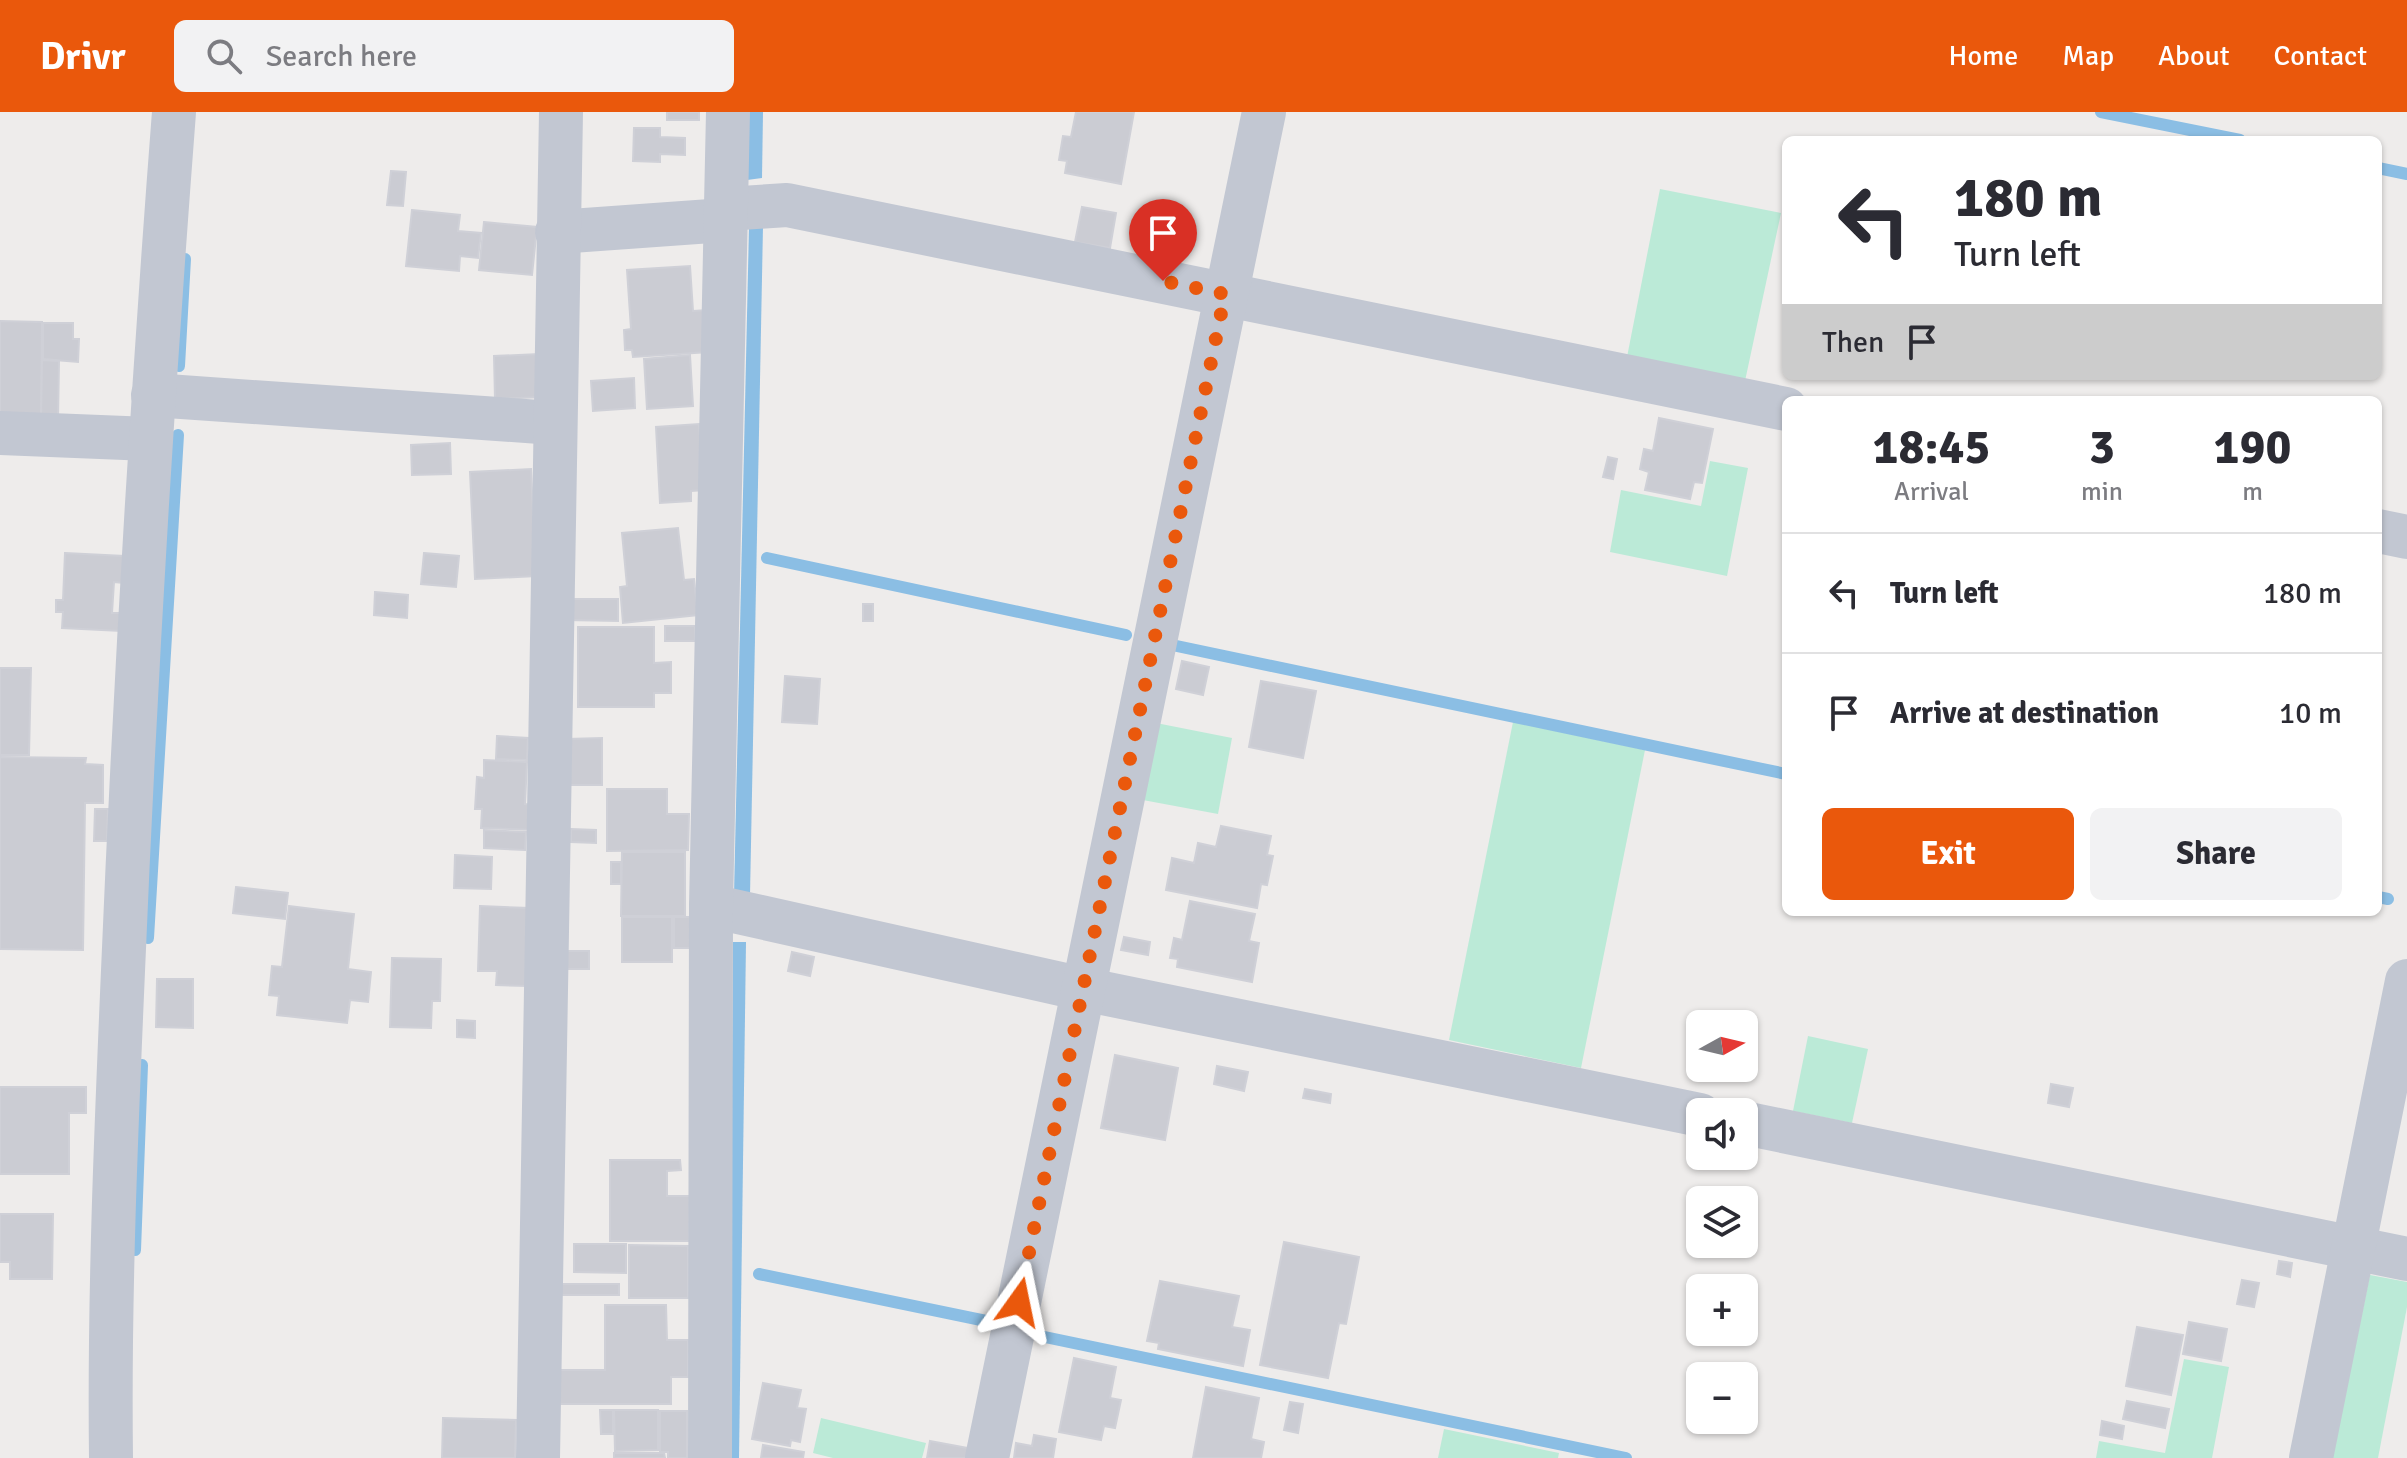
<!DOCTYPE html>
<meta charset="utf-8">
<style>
body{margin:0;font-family:Signika,sans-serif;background:#f2f2f3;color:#2b2b33;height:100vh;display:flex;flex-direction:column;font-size:30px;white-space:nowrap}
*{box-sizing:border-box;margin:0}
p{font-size:26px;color:#7c7c81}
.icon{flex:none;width:44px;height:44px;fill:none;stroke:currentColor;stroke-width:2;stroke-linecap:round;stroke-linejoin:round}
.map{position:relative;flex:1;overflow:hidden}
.side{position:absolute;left:1782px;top:284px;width:600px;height:520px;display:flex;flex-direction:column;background:#fff;border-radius:12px;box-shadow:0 2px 6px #0004}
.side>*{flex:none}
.top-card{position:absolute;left:1782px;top:24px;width:600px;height:244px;border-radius:12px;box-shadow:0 2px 6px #0004;background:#fff;color:#2b2b33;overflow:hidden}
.needle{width:52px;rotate:82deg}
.controls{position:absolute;left:1686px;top:898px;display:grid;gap:16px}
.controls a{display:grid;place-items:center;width:72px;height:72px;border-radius:12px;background:#fff;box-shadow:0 2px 6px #0004;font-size:40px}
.pin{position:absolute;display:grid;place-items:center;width:68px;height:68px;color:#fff;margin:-82px -34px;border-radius:50% 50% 50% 0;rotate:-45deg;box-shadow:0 0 8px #0007}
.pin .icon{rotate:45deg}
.me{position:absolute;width:88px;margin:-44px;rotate:12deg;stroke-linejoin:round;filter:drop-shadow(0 0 6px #0008)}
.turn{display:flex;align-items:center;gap:28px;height:168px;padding:0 40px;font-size:36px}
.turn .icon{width:104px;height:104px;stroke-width:2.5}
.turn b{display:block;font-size:56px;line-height:68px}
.then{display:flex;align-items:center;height:76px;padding:0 40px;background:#0003;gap:16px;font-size:30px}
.eta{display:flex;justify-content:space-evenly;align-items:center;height:136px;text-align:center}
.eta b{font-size:48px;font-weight:800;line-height:56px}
.action{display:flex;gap:16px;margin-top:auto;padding:16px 40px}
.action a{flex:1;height:92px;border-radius:12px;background:#ea580c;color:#fff;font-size:32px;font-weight:800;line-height:92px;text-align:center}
.action a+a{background:#f2f2f3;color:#2b2b33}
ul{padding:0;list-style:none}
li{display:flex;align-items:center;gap:24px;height:120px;padding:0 40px;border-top:2px solid #e1e1e2}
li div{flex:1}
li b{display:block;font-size:30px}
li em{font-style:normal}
header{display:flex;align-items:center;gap:48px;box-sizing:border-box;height:112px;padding:0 40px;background:#ea580c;color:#fff}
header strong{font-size:38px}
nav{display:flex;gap:44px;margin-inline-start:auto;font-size:28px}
.search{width:560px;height:72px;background:#f2f2f3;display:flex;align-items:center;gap:20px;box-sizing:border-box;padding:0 28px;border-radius:12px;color:#7c7c81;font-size:30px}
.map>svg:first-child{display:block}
</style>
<header>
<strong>Drivr</strong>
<div class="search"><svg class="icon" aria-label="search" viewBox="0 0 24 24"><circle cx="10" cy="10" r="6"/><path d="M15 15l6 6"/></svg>Search here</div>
<nav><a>Home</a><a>Map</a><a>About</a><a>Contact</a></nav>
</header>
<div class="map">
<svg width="2407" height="1346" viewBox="0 0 2407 1346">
<rect width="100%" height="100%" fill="#eeeceb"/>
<g fill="#bbead7">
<polygon points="1660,77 1781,101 1745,269 1627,245"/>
<polygon points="1710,349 1748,356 1727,464 1610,440 1621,378 1701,394"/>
<polygon points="1146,609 1232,626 1218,702 1132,686"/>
<polygon points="1513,610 1645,638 1581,956 1449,928"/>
<polygon points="1808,924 1868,937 1852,1011 1793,999"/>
<polygon points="2370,1163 2407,1170 2407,1195 2378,1346 2332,1346"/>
<polygon points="2184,1247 2229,1255 2212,1346 2096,1346 2099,1329 2165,1341"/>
<polygon points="821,1306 926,1331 922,1346 833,1346 813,1341"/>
<polygon points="1444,1317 1559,1341 1558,1346 1438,1346"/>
</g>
<g fill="#8bbee4">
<polygon points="748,0 763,0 762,66 747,68"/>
<polygon points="763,114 750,784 734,783 749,115"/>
<polygon points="733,830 746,830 739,1346 729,1346"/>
</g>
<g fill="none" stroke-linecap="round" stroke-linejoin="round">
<g stroke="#8bbee4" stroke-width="12">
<polyline points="2101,0 2240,28"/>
<polyline points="2378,56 2407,62"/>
<polyline points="179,254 185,147"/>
<polyline points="767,446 1126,523"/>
<polyline points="1172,533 1786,662"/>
<polyline points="2378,785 2388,787"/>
<polyline points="148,826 178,323"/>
<polyline points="135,1138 142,953"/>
<polyline points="759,1162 991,1210"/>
<polyline points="1040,1224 1626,1346"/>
</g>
</g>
<g fill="#cbccd3" stroke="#cfd0d7" stroke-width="2">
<rect x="667" y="0" width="32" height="8"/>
<polygon points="1076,0 1134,0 1121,72 1065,61 1067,49 1059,48 1063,24 1071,25"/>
<polygon points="634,16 660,16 660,25 685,26 685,43 660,42 660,50 633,49"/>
<polygon points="391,59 406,60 403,94 387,93"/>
<polygon points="1082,95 1116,101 1110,136 1075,130"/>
<polygon points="412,98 460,103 458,119 481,121 478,146 460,144 459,159 406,154"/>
<polygon points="484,110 537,115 532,163 479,158"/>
<polygon points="690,154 693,199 707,198 709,240 633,245 632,238 625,238 624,218 631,217 627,158"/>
<polygon points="0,209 42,210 41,307 0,307"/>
<polygon points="43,211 73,211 73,227 79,227 78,250 43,247"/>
<polygon points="539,242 541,285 495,287 494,244"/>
<polygon points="690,243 693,294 647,297 644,247"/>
<polygon points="42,248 59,249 58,308 41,307"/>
<polygon points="634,266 635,296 593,299 591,269"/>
<polygon points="1659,306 1713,317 1702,371 1694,370 1690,387 1645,378 1649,360 1640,357 1644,337 1653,339"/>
<polygon points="699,312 704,378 691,379 691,389 660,391 656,315"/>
<polygon points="450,331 451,362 412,363 411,333"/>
<polygon points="1608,345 1617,347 1613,367 1603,365"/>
<polygon points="531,357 536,464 475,467 470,360"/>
<polygon points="678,416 684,468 694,467 698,503 623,511 620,475 627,474 622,421"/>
<polygon points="65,441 124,444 123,471 114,470 112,501 121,501 121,519 62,516 63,500 56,500 56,488 63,488"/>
<polygon points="424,441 459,444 456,475 421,472"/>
<polygon points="375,480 408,483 407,506 374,503"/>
<polygon points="567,487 618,487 618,509 566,508"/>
<rect x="863" y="492" width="10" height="17"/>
<rect x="665" y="514" width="30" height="15"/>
<polygon points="578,515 654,515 654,551 671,550 671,581 654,581 654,595 578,595"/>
<polygon points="1182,549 1209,555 1203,583 1176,577"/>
<polygon points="0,556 31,556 29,643 0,643"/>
<polygon points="785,564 820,567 817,612 782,610"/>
<polygon points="1261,569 1316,579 1303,646 1249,635"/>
<polygon points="497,624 528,626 527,648 496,647"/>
<polygon points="602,626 602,673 567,673 567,627"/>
<polygon points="0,645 86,646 85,652 103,653 103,691 85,691 83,838 0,837"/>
<polygon points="484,648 527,650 525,692 537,693 536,718 481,716 482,697 475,697 477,665 484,666"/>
<polygon points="607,677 667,677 667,702 689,702 688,738 607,739"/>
<polygon points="95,697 108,697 107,729 94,729"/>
<polygon points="1221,714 1271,724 1267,743 1273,744 1267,773 1261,772 1257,796 1166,778 1172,746 1194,751 1198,731 1216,735"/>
<polygon points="571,717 596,718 596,731 571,730"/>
<polygon points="484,718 526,720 525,738 484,736"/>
<polygon points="622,740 685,740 685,804 621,804"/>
<polygon points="455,743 492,745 491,777 454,776"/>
<rect x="611" y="750" width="10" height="22"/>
<polygon points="236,775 288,781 285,807 233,801"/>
<polygon points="1190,789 1255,802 1249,829 1259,831 1252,870 1177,855 1178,847 1170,846 1174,826 1182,828"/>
<polygon points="289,794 354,802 348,857 371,860 368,890 350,888 347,911 277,903 279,884 269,883 272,854 282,855"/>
<polygon points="480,794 529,796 527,874 496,873 497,859 478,859"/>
<rect x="622" y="805" width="50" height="45"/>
<rect x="674" y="805" width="21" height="31"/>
<polygon points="1124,825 1150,830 1148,843 1121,838"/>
<rect x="561" y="839" width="28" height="18"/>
<polygon points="792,840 814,845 810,864 788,859"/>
<polygon points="392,846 441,847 440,889 432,889 431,916 390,915"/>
<polygon points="157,867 193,867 193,916 156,915"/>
<polygon points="457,908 475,909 475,926 457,925"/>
<polygon points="1115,943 1178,956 1165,1028 1101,1016"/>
<polygon points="1217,954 1248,960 1244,979 1214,972"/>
<polygon points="2051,972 2073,976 2069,995 2048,991"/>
<polygon points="0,975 86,975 86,1001 69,1001 69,1062 0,1062"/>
<polygon points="1305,977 1331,982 1330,991 1303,986"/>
<polygon points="610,1048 680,1048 681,1058 667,1059 667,1084 690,1084 689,1129 610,1129"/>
<polygon points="0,1102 53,1102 52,1167 10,1167 10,1150 0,1150"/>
<polygon points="1284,1130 1359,1145 1346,1212 1339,1211 1328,1266 1260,1253"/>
<polygon points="574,1132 626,1132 626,1161 574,1160"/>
<polygon points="629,1133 688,1134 688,1186 629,1186"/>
<polygon points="2279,1149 2292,1151 2290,1165 2277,1162"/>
<polygon points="2242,1168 2259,1171 2254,1195 2237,1192"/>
<polygon points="1160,1169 1239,1184 1232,1215 1250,1218 1243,1254 1158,1237 1159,1231 1147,1229"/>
<rect x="555" y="1172" width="64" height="11"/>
<polygon points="605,1193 666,1193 667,1228 688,1228 688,1265 671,1265 671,1292 556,1292 556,1258 605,1258"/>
<polygon points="2189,1210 2227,1217 2221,1249 2183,1242"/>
<polygon points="2137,1215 2183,1223 2171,1283 2126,1274"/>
<polygon points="1074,1246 1116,1255 1110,1286 1121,1288 1115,1316 1104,1314 1101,1328 1059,1320"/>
<polygon points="763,1271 801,1278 797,1296 806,1297 800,1330 791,1328 790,1334 752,1327"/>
<polygon points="1206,1275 1259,1286 1251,1327 1264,1330 1261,1346 1193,1346"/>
<polygon points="2127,1289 2169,1297 2165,1316 2123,1307"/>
<polygon points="1290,1290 1303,1292 1298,1321 1284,1318"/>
<polygon points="600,1298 613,1298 613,1322 601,1322"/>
<polygon points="614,1298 658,1298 658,1338 615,1339"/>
<polygon points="660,1299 687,1299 687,1346 668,1346 668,1340 660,1340"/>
<polygon points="443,1306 516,1308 515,1346 442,1346"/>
<polygon points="2102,1309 2124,1314 2122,1327 2100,1323"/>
<polygon points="1034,1323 1056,1327 1053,1346 1014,1346 1016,1331 1032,1334"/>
<polygon points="930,1329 968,1336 966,1346 927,1346"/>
<polygon points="763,1333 804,1340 803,1346 761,1346"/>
<polygon points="614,1341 664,1341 665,1346 614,1346"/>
</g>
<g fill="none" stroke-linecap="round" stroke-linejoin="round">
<g stroke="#c2c7d2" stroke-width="44">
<polyline points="726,97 787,93 1786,297"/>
<polyline points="557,120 725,108"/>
<polyline points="153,283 554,311"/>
<polyline points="0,321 150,327"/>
<polyline points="2378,419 2407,425"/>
<polyline points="711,794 1083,877 1700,1003"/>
<polyline points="1744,1011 2407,1147"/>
<path d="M111 1346C109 1183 116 1021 123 859 135 572 152 286 174 0"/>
<polyline points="538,1346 561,0"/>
<polyline points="710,1346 711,794 728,0"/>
<polyline points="987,1346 1264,0"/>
<polyline points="2311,1346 2407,869"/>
</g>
</g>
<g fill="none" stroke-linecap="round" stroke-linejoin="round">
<polyline stroke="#ea580c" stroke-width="14" stroke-dasharray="0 25.2" points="1019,1190 1225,182 1163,169"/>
</g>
</svg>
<div class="controls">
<a><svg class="needle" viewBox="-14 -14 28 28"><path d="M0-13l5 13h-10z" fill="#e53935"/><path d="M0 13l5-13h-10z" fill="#7c7c81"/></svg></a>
<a><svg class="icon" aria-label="sound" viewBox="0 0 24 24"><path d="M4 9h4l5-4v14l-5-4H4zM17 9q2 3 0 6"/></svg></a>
<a><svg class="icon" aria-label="layers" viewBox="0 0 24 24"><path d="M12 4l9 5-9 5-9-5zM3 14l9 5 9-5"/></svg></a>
<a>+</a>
<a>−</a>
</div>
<div class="pin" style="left:1163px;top:169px;background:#d93025"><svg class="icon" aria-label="arrive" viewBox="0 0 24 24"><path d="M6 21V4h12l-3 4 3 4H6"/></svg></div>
<svg class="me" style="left:1019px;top:1190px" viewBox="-20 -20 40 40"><path d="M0-17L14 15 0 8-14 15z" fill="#ea580c" stroke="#fff" stroke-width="4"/></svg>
<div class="top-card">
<div class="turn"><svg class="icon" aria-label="left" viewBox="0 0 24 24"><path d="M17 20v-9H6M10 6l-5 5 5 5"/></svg><div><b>180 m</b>Turn left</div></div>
<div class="then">Then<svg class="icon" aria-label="arrive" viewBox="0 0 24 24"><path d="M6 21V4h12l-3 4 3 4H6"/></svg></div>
</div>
<section class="side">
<div class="eta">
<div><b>18:45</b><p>Arrival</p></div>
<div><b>3</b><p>min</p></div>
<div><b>190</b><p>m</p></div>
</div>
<ul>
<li><svg class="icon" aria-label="left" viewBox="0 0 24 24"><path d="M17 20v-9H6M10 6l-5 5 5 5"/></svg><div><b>Turn left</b></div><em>180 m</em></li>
<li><svg class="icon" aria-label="arrive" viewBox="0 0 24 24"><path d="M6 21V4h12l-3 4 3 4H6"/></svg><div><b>Arrive at destination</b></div><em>10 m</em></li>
</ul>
<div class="action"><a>Exit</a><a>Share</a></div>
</section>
</div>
